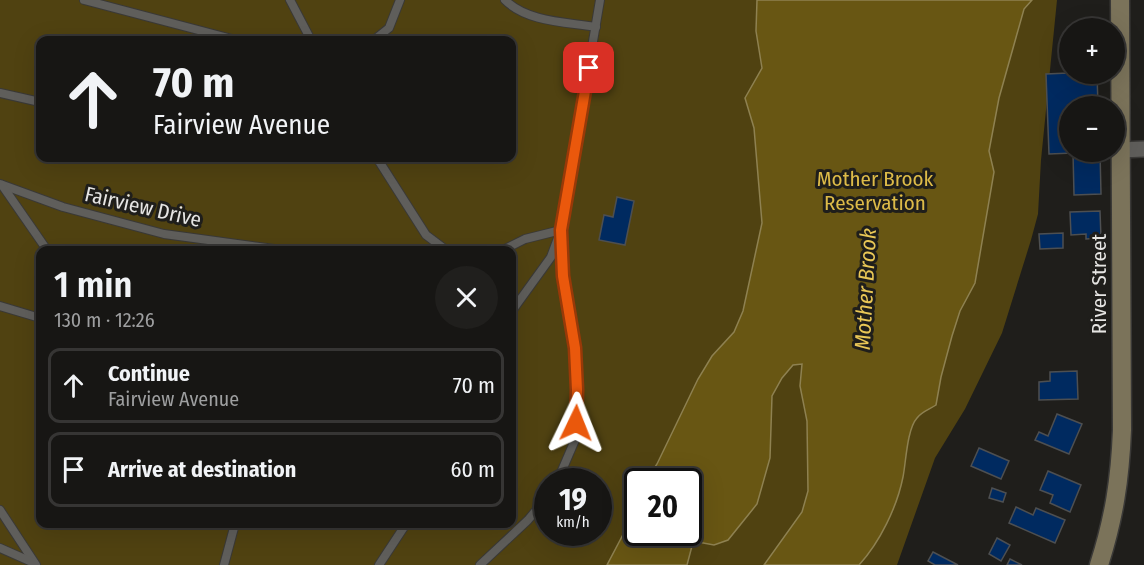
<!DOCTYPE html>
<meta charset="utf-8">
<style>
body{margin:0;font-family:"Fira Sans Condensed",sans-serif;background:#201f1d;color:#f1f3f6;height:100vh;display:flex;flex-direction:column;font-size:22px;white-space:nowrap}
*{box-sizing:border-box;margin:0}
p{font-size:20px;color:#9e9fa0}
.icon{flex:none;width:33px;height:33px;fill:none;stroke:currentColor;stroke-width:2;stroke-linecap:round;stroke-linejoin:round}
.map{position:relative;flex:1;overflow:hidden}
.details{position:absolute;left:36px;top:246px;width:480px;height:282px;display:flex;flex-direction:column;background:#171614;border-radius:12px;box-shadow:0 6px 24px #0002,0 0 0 2px #363534}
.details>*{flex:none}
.banner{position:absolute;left:36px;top:36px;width:480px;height:126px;border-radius:12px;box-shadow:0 6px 24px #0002,0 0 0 2px #363534;background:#171614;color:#f1f3f6;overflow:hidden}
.buttons{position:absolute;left:1059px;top:18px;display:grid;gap:12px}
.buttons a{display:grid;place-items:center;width:66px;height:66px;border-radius:50%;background:#171614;box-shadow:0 6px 24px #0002,0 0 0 2px #363534;font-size:30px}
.speed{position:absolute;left:534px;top:468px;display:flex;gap:12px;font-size:30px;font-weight:700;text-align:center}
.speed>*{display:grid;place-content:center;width:78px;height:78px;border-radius:50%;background:#171614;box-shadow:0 6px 24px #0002,0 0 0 2px #363534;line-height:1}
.speed small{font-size:15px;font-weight:400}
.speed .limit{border:3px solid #111;border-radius:9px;background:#fff;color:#111}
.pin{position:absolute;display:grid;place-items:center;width:51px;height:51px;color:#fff;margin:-26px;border-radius:12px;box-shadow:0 3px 9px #0006}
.me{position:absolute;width:66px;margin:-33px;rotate:2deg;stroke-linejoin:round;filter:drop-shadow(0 0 4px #0008)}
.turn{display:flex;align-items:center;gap:21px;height:126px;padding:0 18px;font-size:27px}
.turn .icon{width:78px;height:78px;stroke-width:2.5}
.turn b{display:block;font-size:42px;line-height:51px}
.round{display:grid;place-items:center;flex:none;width:63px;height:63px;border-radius:32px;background:#201f1d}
.overview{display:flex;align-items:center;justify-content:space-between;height:102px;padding:0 18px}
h1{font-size:36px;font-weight:600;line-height:45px}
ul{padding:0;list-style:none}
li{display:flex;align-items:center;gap:18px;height:75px;margin:0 12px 9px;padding:0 6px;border:3px solid #363534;border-radius:12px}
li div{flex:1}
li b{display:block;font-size:22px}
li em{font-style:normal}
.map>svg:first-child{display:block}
</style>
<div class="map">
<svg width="1144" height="565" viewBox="0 0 1144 565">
<rect width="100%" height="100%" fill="#1f1e1b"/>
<path fill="#504211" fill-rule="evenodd" d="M0 0H1057L1041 160 1038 214 1031 240 1002 333 965 409 935 458 897 565H0ZM40 40H512V158H40ZM40 250H512V524H40ZM548 482H598V532H548ZM638 482H688V532H638Z"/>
<path fill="#685613" stroke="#8e8151" stroke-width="1.5" d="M757 0H1032L1024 9 999 98 989 151 994 172 975 283 960 311 952 336 941 377 936 405C930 409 921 412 917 418 907 429 906 462 903 477 897 507 880 542 859 565H764L802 512 808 491 807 421 800 386 802 364 793 365 782 378 772 396 770 458 757 504 728 540 714 545 698 542 692 546 687 565H607L637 508 638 532H688V482L646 481 657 464 698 379 712 356 734 332 743 311 762 223 754 128 745 98 762 68 756 31Z"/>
<g fill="#002a60" stroke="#4d4f51" stroke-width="1.5">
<polygon points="1067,47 1070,47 1070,74 1097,74 1098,106 1070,106 1070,152 1100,152 1101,194 1074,195 1073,153 1049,154 1046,74 1068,73"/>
<polygon points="617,197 634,201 625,245 599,240 604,215 613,217"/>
<polygon points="1100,211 1101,238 1086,239 1086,234 1071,235 1070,212"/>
<polygon points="1063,233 1063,248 1040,249 1039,234"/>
<polygon points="1077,371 1078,399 1039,400 1039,382 1050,381 1050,372"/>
<polygon points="1057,414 1082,424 1069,454 1035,440 1039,432 1048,436"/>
<polygon points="979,448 1009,461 1001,479 971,466"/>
<polygon points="1048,471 1081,485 1070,512 1050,503 1053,495 1040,490"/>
<polygon points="992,488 1006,493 1003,502 989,498"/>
<polygon points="1016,507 1033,515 1036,508 1065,520 1055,543 1009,523"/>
<polygon points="997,538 1010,545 1001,561 989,554"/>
<polygon points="933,552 958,565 935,565 928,561"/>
<polygon points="1010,559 1022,565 1007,565"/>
</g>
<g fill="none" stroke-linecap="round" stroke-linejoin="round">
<g stroke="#3a3937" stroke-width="10">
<g id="lane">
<polyline points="84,0 236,40"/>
<polyline points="290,0 311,40"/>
<path d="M505 0C527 22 566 22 596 27"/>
<polyline points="374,40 389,28 400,0"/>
<polyline points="0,93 40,102"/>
<polyline points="377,158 426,235 446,250"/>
<polyline points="0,184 63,207 164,234 282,250"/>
<polyline points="2,185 47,250"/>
<polyline points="503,250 525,239 561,230"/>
<polyline points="0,306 40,318"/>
<polyline points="512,311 551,257 561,230 600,0"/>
<polyline points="557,482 575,440 577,390 575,348 563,276 561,234"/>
<polyline points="0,510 36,565"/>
<polyline points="0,548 34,563"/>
<polyline points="224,565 235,524"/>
<polyline points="379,565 406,524"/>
<polyline points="480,565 528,520 548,496"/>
</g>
</g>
<g stroke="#3a3937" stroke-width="18">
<polyline id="street" points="1121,150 1144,149"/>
</g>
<g stroke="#3a3937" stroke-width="21">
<path id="secondary" d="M1099 565C1114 518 1120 480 1122 430L1120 0"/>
</g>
<use href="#lane" stroke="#5f5e5b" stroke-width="8"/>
<use href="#street" stroke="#5f5e5b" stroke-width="15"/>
<use href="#secondary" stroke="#7b735a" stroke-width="18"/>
</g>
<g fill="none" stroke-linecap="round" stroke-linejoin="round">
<g stroke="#983908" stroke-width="15">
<polyline id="route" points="576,423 577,390 575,348 563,276 561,230 589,68"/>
</g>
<use href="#route" stroke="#ea580c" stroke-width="10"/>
</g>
<g text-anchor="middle" stroke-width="6" stroke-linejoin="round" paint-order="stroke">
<g font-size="21" fill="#ddbb48" stroke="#1f1e1b">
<text x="875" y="186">Mother Brook<tspan x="875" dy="24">Reservation</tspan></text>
</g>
<g font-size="21" fill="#e6e5e3" stroke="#1f1e1b">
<text transform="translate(143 207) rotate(13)" y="7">Fairview Drive</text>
<text transform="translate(1099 284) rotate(-90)" y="7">River Street</text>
</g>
<g font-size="22" font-style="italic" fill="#e9c756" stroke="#1f1e1b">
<text transform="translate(865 289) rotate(-87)" y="8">Mother Brook</text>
</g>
</g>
</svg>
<div class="buttons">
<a>+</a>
<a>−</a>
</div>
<div class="speed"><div>19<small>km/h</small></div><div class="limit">20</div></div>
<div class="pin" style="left:589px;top:68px;background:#d93025"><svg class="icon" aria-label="arrive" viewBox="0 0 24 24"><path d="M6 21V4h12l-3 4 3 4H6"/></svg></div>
<svg class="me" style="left:576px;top:423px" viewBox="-20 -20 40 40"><path d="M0-17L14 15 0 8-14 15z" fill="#ea580c" stroke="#fff" stroke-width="4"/></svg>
<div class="banner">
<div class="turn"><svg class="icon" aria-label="ahead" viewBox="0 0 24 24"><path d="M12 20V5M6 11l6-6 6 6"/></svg><div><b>70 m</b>Fairview Avenue</div></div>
</div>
<section class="details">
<div class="overview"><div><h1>1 min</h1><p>130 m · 12:26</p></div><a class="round"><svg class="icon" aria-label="close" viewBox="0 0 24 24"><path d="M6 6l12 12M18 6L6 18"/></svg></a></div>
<ul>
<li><svg class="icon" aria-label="ahead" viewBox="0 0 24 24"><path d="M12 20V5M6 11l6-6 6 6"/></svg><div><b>Continue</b><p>Fairview Avenue</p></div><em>70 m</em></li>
<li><svg class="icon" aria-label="arrive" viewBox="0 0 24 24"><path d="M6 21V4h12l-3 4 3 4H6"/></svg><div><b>Arrive at destination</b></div><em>60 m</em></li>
</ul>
</section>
</div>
